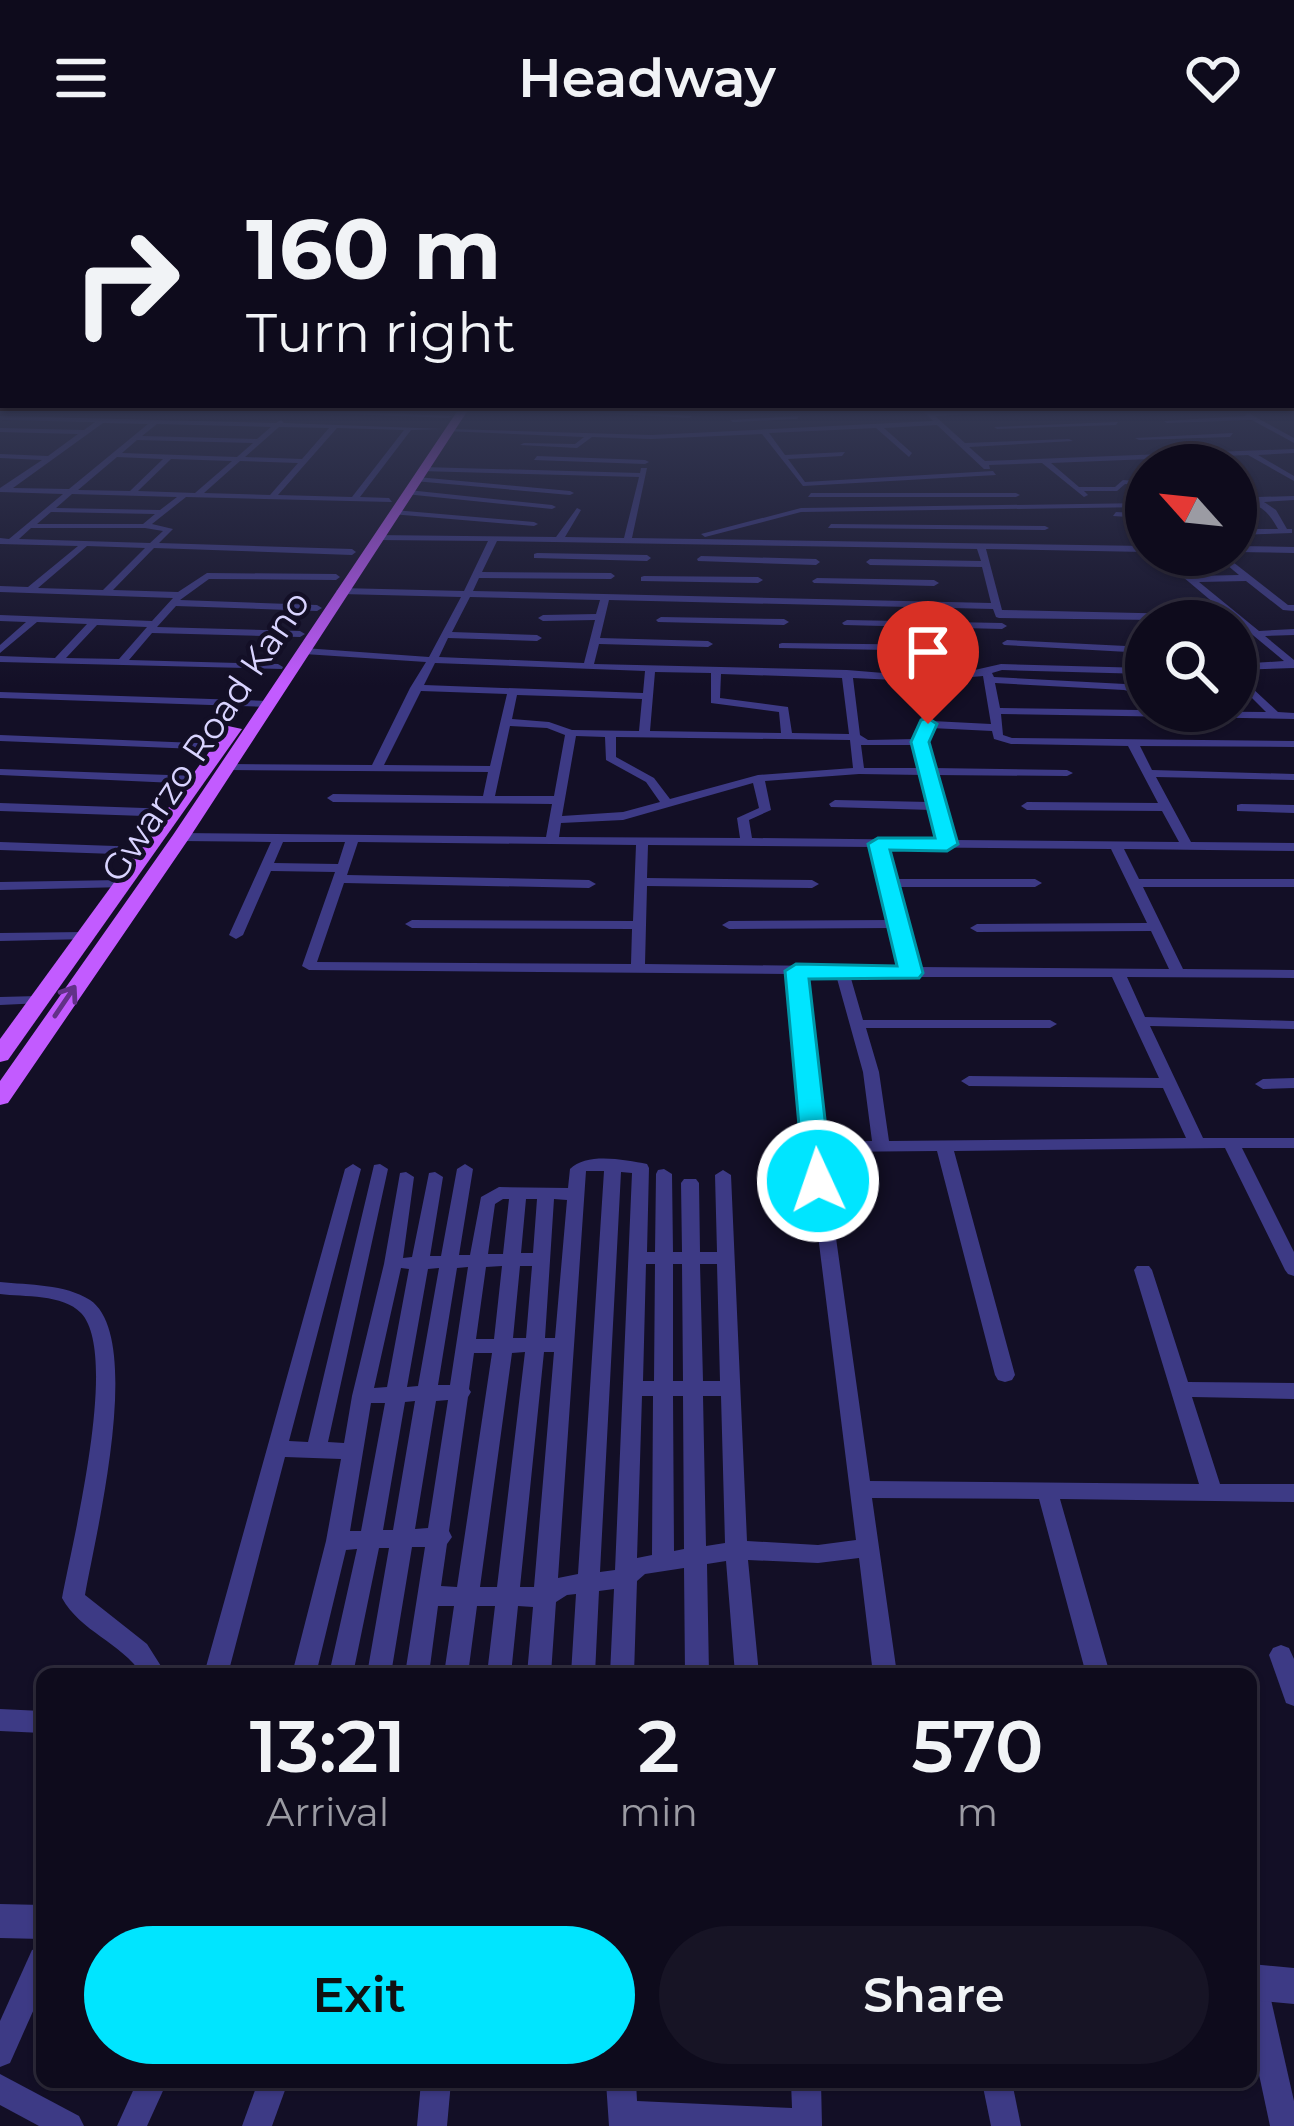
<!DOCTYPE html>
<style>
body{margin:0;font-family:Montserrat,sans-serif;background:#171425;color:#f1f3f6;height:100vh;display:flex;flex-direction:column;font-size:45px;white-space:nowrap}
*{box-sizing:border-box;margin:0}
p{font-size:39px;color:#9b9ba3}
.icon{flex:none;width:66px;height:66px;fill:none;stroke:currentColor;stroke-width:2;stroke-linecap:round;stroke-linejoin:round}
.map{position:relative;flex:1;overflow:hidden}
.side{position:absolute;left:36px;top:1512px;width:1221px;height:420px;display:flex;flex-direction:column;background:#0e0b1c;border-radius:18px;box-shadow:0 3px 9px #0004,0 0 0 3px #2e2b3b}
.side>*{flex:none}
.top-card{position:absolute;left:0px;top:0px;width:1296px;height:252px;box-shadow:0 3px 9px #0004,0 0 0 3px #2e2b3b;background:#0e0b1c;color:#f1f3f6;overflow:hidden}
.needle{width:78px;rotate:297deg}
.tools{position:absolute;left:1125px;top:288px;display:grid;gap:24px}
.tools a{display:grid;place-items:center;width:132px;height:132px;border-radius:50%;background:#0e0b1c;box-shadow:0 3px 9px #0004,0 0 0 3px #2e2b3b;font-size:60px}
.pin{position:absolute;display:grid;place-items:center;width:102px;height:102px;color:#fff;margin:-123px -51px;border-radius:50% 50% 50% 0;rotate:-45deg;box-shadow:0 0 12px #0007}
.pin .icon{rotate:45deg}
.me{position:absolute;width:132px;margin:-66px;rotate:357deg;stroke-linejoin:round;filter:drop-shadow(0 0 9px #0008)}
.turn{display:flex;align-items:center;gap:42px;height:252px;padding:0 48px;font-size:54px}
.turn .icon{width:156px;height:156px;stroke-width:2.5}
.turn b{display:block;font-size:84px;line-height:102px}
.eta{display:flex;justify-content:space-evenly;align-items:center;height:204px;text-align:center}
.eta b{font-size:72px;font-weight:600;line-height:84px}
.primary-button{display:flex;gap:24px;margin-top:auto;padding:24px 48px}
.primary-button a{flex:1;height:138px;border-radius:72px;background:#00e5ff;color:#111;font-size:48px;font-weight:600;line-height:138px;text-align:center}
.primary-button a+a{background:#171425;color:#f1f3f6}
header{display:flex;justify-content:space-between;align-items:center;height:156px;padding:0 48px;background:#0e0b1c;font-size:54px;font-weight:600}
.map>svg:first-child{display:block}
</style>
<header><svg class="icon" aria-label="menu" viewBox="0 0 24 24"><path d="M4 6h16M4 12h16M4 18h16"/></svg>Headway<svg class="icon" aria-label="heart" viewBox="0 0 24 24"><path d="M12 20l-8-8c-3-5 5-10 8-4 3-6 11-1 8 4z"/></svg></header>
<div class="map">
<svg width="1294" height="1970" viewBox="0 0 1294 1970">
<rect width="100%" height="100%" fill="#130f26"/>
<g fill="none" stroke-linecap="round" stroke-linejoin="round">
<g fill="#3d3a85" fill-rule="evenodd">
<polygon points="247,254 322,254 452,260 449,262"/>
<polygon points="547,254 600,254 692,260 689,262"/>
<polygon points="922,254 1037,254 935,260 965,287 1069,283 1073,285 969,291 985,305 1294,293 1294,297 1258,299 1294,320 1294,325 1248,299 1051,307 1079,331 1115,331 1123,324 1146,326 1146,330 1125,328 1117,335 1084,335 1088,339 1084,341 1042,307 989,309 990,313 984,313 937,269 884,272 912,297 909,301 876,272 769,277 785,299 845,296 842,300 788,303 805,326 993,315 996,319 803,330 762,278 651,283 592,281 577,292 520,289 524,287 575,288 584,281 445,275 449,273 651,279 933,265"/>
<polygon points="1248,257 1294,282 1294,287 1252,264 1167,267 1164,265 1245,260"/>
<path d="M0 260 276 267 281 264 284 267 445 273 411 274 360 341 389 342 392 346 186 341 152 368 173 373 159 387 352 393 356 396 352 399 154 392 113 434 178 436 207 417 336 418 340 421 336 424 209 423 180 444 317 449 322 452 317 455 176 450 157 471 300 475 305 478 300 481 152 477 129 504 278 508 283 511 282 513 0 506V500L55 502 87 468 37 466 0 497V489L26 466 0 465V459L152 465 173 442 0 436V430L28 431 78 390 0 388V382L9 383 63 338 0 336V332L42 304 0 302V298L48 300 78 278 0 276V272L84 274 95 266 0 264ZM103 267 148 268 69 333 13 332ZM157 268 271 271 257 283 142 280ZM279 271 329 272 302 303 245 301ZM337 272 404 274 352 341 278 339ZM137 284 253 287 237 301 122 297ZM117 301 163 303 130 335 78 334ZM171 303 232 305 195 337 138 335ZM240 305 298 307 270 339 204 337ZM72 338 177 341 160 354 56 352ZM51 356H52L155 358 143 368H37ZM31 372H145L163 375 150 387 19 383ZM87 390 145 392 103 434 38 432ZM97 469 147 471 119 503 66 502Z"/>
<polygon points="799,260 797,263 733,266 730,264"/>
<polygon points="1118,266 1116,269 997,273 994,271"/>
<polygon points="1233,277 1230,281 1139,284 1135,282"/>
<polygon points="537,300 645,304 649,306 645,308 534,304"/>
<path d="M423 311 640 317 641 312H647L632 382 1146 390V396L986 393 1002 454 1228 459 1157 399H1166L1192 420 1239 419 1215 399H1224L1288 449H1294V455L1283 454 1246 425 1199 426 1259 475 1294 473V479L1265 480 1294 504V512L1236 514V508L1284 505 1236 465 999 462 996 461 993 453 609 444 600 482 708 485 713 488 708 491 599 488 594 508 847 514 908 519 921 516 926 519 957 518 1001 508 1146 512V518L1002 514 992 517 994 521 1125 528 1136 531 1146 547V555L1266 556 1236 526V517L1278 556 1294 557V563L1001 558 1003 579 1012 582 1294 585V591L1140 590 1152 614 1294 618V624L1156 621 1191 686 1294 687V695L1124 693 1139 723H1294V731H1143L1183 813 1294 814V822L1127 821 1145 861 1294 865V873L1150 870 1203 982H1294V992H1242L1294 1096V1120L1288 1118 1285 1114 1225 992 954 995 1015 1219 1012 1224 1005 1226 998 1224 995 1219 937 995 824 996 870 1325 1199 1328 1134 1114 1137 1110H1149L1152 1114 1188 1226 1294 1227V1243L1192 1241 1220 1328H1294V1346L1060 1343 1110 1518H1086L1039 1343 872 1342 897 1518H873L859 1402 818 1407 748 1404 759 1518H735L726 1405 707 1408 709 1518H685L684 1412 645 1418 637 1425 634 1518H610L614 1433 599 1435 595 1518H571L576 1438 567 1439 556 1446 551 1518H527L533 1451 518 1450 511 1518H487L495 1450H477L468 1518H444L454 1450H438L429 1518H405L425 1391H412L391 1518H367L389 1392H379L353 1518H329L357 1393 346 1394 316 1518H292L326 1385 341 1303 285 1301 228 1518H204L345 1013 353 1008 361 1013 289 1285 308 1286 374 1009 380 1008 388 1013 328 1286 344 1287 352 1240 384 1108 400 1017 406 1016 414 1021 403 1102 412 1101 429 1017 435 1016 443 1021 430 1100H441L457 1013 465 1008 473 1013 459 1099H470L481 1041 499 1031 568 1032 570 1013C587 996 625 1004 647 1008L649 1012 647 1096H655L656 1018 658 1014 664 1013 672 1018 673 1096H682L681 1027 684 1023H696L699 1027 700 1096H717L715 1019 723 1014 731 1019 747 1385 818 1389 856 1384 807 991 789 818 309 814 302 810 335 716 271 715 243 779 236 783 229 779 271 686 181 685 175 681 181 677 546 681 552 648 333 646 327 642 333 638 483 640 488 616 228 614 222 611 228 608 372 609 410 532 426 506 304 498 299 495 304 492 429 501 461 441 341 438 336 435 341 432 464 435 488 385 377 384 374 379 556 381 577 352 581 354 565 381 624 382 639 321 420 315ZM497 385 977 393 981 405 870 403 866 406 870 409 982 411 991 447 473 435 479 422 611 423 615 420 611 417 482 416ZM470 441 600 444 596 458 543 459 538 462 543 465 595 464 584 507 439 501 448 482 537 485 542 482 537 479 452 476ZM435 507 645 515 643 537 424 529ZM655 516 711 517V547L779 556 781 577 650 575ZM721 518 842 522 849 578 792 577 788 551 720 542ZM983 520 991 568 932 565 927 525ZM853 522 917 525 922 568 916 583 868 584 860 579ZM995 527 1124 534 1128 535 1140 554 1000 552ZM421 535 507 538 490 610 384 609ZM517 539 642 543 639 575 572 574 549 566 512 563ZM510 570 547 572 565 579 554 640H495ZM931 572 992 575 994 583 1011 588 1128 590 1158 647 1027 646 1021 650 1027 654 1162 655 1179 686 952 684 935 619 1067 620 1073 617 1067 614 933 612 926 586ZM576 580 605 581 606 604 646 626 660 646 623 656 562 660ZM616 581 850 584 853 612 758 619 670 643 654 622 616 601ZM861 589H915L921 612H864ZM859 618 923 619 930 646 835 644 829 648 831 651 932 654 940 684 752 682 749 664 771 654 765 625ZM753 627 759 652 737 662 740 682 559 681 561 667 623 664ZM283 686H345L338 708 274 707ZM358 686 636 689 633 765 412 764 405 768 412 772 632 773 631 808 317 806 344 727 589 732 596 728 589 724 347 719ZM648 689 872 691 891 764 729 765 722 769 729 773 893 772 902 811 645 808 647 730 812 732 819 728 812 724 647 722ZM885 691 1111 693 1147 767 977 768 970 772 977 776 1151 775 1169 813 916 811 896 731H1035L1042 727 1035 723H893ZM803 818 836 819 863 916 872 985 823 986ZM850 819 911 821H1112L1159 922 969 920 961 925 969 930 1163 932 1186 982 889 985 879 916 866 872H1050L1057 868 1050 864H863ZM586 1015H604L578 1418 558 1422ZM621 1016 632 1017 615 1414 600 1416ZM503 1043H509L503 1098H488L495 1048ZM526 1043H537L533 1097H521ZM554 1043 567 1044 555 1182H545ZM646 1108H655L654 1225H643ZM673 1108H682L683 1225H673ZM700 1108H717L720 1225H703ZM502 1110 494 1183H476L486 1111ZM520 1110H532L526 1182H513ZM468 1111 450 1229H438L457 1112ZM401 1112 409 1113 387 1231 374 1232ZM439 1112 418 1230 407 1231 428 1113ZM525 1196 497 1431H480L512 1197ZM544 1196H554L534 1431H520ZM474 1197H492L457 1431 441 1430 447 1388 452 1381 449 1375 468 1241 471 1236 469 1233ZM642 1240H653L652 1399 637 1402ZM673 1240H683L684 1393 674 1395ZM703 1240H721L725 1387 706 1390ZM448 1244 428 1372 415 1373 436 1245ZM415 1245 393 1374H383L405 1246ZM371 1247H385L361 1375H350Z"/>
<polygon points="417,321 570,335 574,337 570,339 414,325"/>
<path d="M1236 328 1258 341 1294 340V344L1264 346 1276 354 1287 373H1292V377L1236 379V373H1278C1267 353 1258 346 1236 347V343L1248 342 1236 334Z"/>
<polygon points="408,334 552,349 556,351 552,353 405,338"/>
<polygon points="811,337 1016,337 1020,339 1016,341 808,341"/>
<polygon points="1146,347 1146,351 801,356 705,381 701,378 801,352"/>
<polygon points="394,354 534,366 538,368 534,370 391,358"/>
<polygon points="1116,356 1135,357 1139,370 1146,372 1146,378 1132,374 1128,361 1113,360"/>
<polygon points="831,368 1045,370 1049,372 1045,374 828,372"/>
<polygon points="1236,390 1294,391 1294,397 1236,396"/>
<polygon points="537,397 647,399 651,402 647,405 534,402 534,398"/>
<polygon points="701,400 816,403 820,406 816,409 698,405 697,403"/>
<polygon points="644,420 758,421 763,424 758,427 641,425 641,421"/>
<polygon points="817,422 934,424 939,427 934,430 814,427 812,425"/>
<polygon points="661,461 784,463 789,466 784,469 658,466 656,464"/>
<polygon points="847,464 1002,467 1007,470 1002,473 844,469 842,467"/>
<polygon points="1007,484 1146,491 1146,497 1004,489 1002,487"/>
<polygon points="782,487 945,489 950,492 945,495 779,492 779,488"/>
<polygon points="0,536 269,545 274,548 269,551 0,542"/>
<polygon points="0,579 221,588 227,591 221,594 0,585"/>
<polygon points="0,613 197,620 203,624 197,628 0,619"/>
<polygon points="0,647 173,653 179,657 173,661 0,655"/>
<polygon points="1241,648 1294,649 1294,657 1237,655 1237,649"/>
<polygon points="0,686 144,691 150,695 144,699 0,694"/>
<polygon points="121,724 126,725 126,731 0,734 0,726"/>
<polygon points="84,776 91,780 89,783 0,785 0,777"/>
<polygon points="38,840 43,841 45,844 43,847 0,849 0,841"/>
<polygon points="1294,922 1294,932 1263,933 1255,928 1263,923"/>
<path d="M0 1126C29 1129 65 1128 90 1144 145 1181 95 1381 85 1439L147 1488 166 1518H142C121 1487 80 1475 62 1442 72 1387 120 1198 81 1157 63 1138 24 1141 0 1138Z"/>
<polygon points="1281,1489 1289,1492 1294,1503 1294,1550 1286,1547 1269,1499 1273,1492"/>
<polygon points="0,1553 42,1555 42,1577 0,1575"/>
<polygon points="42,1790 42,1835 10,1907 0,1911 0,1865 32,1794"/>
<polygon points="1253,1812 1263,1816 1267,1826 1294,1945 1294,1970 1270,1970 1251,1881"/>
<polygon points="0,1918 79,1960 84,1970 39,1970 0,1949"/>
<polygon points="137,1926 167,1926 147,1970 117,1970"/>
<polygon points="258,1926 288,1926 272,1970 242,1970"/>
<polygon points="421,1926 451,1926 447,1970 417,1970"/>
<polygon points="606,1926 636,1926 637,1945 792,1952 791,1926 821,1926 822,1970 609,1970"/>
<polygon points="982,1926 1012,1926 1021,1970 991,1970"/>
</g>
<g fill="#3d3a85" fill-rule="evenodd">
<polygon points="0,1748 42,1749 42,1783 0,1782"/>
<polygon points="1251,1808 1294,1812 1294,1848 1251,1844"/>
</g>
<g fill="#c25bff" fill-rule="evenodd">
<polygon points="458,254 468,254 190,681 8,947 0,949 0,925 173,679"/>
<polygon points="228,570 242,573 8,904 0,906 0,883"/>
</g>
</g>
<defs><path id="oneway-shaft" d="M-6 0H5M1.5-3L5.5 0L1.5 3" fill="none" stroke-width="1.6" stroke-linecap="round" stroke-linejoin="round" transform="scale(3)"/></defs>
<use stroke="#623188" href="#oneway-shaft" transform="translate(65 845) rotate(-56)"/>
<linearGradient id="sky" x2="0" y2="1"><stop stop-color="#0a0815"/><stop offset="0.48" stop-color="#333752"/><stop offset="1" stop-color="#333752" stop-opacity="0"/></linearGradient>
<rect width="1294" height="530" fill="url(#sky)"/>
<polygon fill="#00e5ff" stroke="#0095a6" stroke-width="3" points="928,562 937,568 929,586 958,688 947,695 890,694 923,817 919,822 809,823 832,1025 818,1034 804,1025 785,815 796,808 897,810 868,688 878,682 935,682 911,586 921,564"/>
<g text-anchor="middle" stroke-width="9" stroke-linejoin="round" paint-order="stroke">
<g font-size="36" fill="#d9d4ff" stroke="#130f26">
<text transform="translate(205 580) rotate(-56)" y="13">Gwarzo Road Kano</text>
</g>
</g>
</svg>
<div class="tools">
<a><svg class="needle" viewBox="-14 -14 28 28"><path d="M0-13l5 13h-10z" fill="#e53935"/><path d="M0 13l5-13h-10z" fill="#9b9ba3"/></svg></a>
<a><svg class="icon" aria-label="search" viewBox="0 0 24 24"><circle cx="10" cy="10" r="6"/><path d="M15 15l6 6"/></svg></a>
</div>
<div class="pin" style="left:928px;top:568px;background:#d93025"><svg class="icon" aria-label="arrive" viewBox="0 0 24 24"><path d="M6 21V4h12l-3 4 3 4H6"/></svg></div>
<svg class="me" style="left:818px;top:1025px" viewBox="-20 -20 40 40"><circle r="17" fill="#00e5ff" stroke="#fff" stroke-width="3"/><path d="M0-11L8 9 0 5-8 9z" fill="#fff"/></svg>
<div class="top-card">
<div class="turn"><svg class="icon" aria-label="right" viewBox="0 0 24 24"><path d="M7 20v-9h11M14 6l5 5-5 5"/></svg><div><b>160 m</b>Turn right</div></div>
</div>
<section class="side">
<div class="eta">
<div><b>13:21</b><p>Arrival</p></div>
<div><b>2</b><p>min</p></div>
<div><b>570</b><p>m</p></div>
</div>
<div class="primary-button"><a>Exit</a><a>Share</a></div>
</section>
</div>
